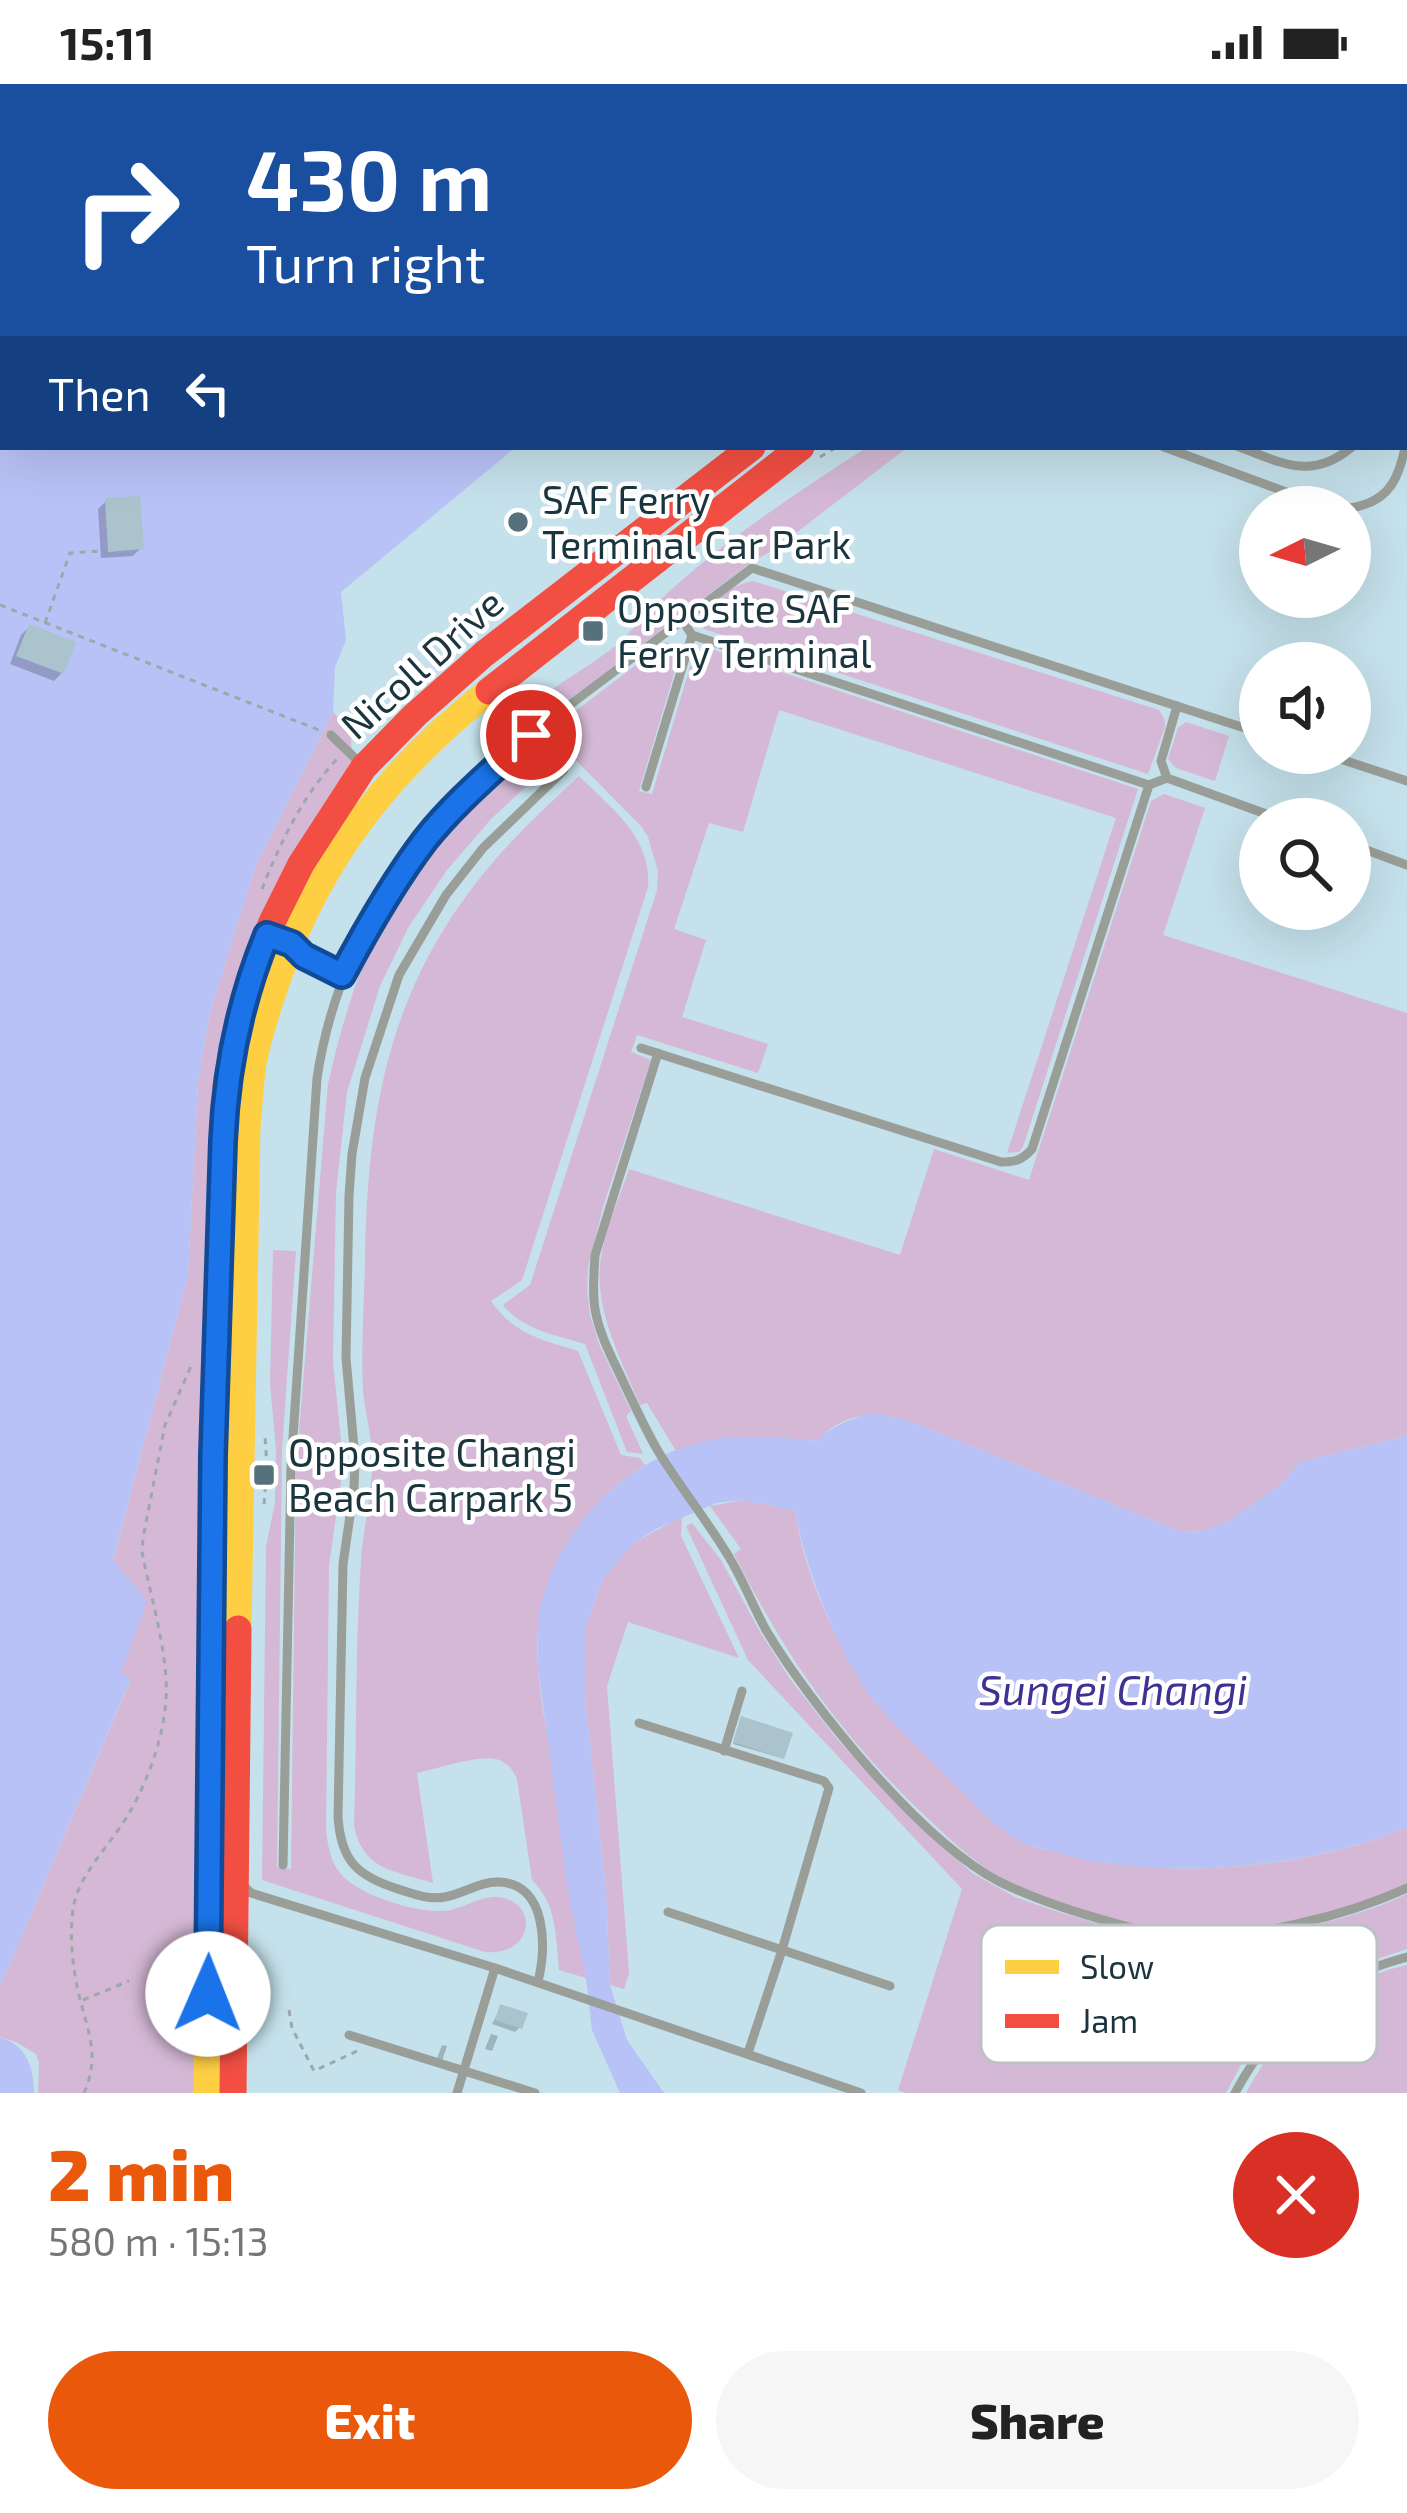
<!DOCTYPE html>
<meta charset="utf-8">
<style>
body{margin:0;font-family:"Exo 2",sans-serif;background:#f6f6f6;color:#222;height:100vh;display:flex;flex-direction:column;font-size:45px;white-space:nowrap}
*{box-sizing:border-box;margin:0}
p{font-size:39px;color:#767676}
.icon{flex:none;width:66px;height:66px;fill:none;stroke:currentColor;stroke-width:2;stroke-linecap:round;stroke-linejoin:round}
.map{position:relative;height:2009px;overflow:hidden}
.panel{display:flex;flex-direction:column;background:#fff;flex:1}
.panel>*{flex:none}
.banner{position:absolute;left:0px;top:0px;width:1407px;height:366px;box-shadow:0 12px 48px #0002;background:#1a4fa0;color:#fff;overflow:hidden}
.needle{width:78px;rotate:265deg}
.controls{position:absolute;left:1239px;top:402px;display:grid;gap:24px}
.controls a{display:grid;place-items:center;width:132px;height:132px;border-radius:50%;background:#fff;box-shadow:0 12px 48px #0002;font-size:60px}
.pin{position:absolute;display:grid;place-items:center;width:102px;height:102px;color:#fff;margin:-51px;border:6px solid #fff;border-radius:50%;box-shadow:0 3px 12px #0007}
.me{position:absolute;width:132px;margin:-66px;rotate:1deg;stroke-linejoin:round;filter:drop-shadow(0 0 9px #0008)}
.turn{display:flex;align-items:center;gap:42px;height:252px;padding:0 48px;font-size:54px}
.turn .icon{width:156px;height:156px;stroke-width:2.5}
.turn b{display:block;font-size:84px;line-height:102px}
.then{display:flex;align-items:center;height:114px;padding:0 48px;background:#0003;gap:24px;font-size:45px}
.round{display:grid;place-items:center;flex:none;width:126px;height:126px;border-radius:63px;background:#f6f6f6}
.overview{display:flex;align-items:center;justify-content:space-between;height:204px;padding:0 48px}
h1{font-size:72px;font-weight:800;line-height:90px;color:#ea580c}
.cta{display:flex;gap:24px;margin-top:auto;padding:24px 48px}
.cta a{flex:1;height:138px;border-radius:72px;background:#ea580c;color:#fff;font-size:48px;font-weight:800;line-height:138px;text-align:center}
.cta a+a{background:#f6f6f6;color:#222}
.status{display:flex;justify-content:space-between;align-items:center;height:84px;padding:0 60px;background:#fff;direction:ltr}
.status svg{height:33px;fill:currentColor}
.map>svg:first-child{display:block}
</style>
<div class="status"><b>15:11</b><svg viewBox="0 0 49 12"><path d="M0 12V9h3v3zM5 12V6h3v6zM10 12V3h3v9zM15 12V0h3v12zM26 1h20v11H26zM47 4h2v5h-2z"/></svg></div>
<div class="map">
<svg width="1407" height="2009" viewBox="0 0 1407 2009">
<rect width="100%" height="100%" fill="#c5e1eb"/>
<g fill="#d4b8d5">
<path d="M867 363H908L775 465 749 480 550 630 560 639 666 558 676 562 679 573 639 707 652 710 693 573 697 568 711 565 1138 705 1023 1063 1019 1068 1007 1069 1116 734 779 626 743 748 709 739 674 845 706 856 682 933 768 960 758 989 637 951 631 968 651 976 603 1123 588 1183 587 1206 590 1231 599 1260 631 1327 626 1332 643 1370 627 1368 585 1260C555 1251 523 1246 503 1221L530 1201 650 828 657 806 658 787 648 753 641 742 527 627C553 600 586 586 615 562 632 548 644 531 660 516 721 458 797 409 867 363Z"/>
<path d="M753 497 1159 626 1165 637V643L1148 690 704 545 701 536C707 518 734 500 753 497Z"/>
<polygon points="333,628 350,646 354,689 285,796 234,898 222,1005 204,2009 38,2009 39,1979 36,1970 16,1958 0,1953 0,1903 131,1595 121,1591 113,1477 188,1191 198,999 210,928 256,781"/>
<polygon points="1186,638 1229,652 1215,697 1176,684 1168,675 1178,644"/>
<path d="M541 653 559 672 491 735 447 786 408 844 380 902 347 1008 336 1108 333 1277 342 1367 341 1397 329 1482 326 1746C328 1762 330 1777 340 1789 358 1812 423 1832 451 1826 469 1822 486 1809 504 1814 539 1823 532 1872 485 1868L262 1796 266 1463 275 1418 276 1366 270 1300 273 1166 296 1167 282 1366 277 1783 291 1785 296 1383 328 1000C341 943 357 887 384 834 421 762 483 707 541 653Z"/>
<path d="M579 692C611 724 652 753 648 803L522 1196 491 1217C515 1251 540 1255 578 1267L621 1371 640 1374 645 1381C615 1399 592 1422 574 1452 561 1473 547 1494 542 1518 529 1577 546 1635 554 1693 564 1761 572 1827 586 1894L559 1886C556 1853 557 1820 532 1796L517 1695C512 1685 507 1678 496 1675 477 1671 437 1685 417 1689L433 1799C395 1787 362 1786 354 1741 357 1653 355 1565 361 1477 363 1441 374 1406 372 1369 371 1348 365 1328 363 1307 361 1264 364 1222 365 1179 367 1031 387 908 484 789 512 754 546 723 579 692Z"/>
<path d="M1164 710 1205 724 1163 851 1407 929V1352L1300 1378 1280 1401 1229 1437 1203 1447 1181 1448 907 1336C872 1328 844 1328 817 1357 762 1352 729 1352 676 1367L647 1319 640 1321C620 1272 591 1222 602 1167 608 1139 620 1112 629 1085L900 1171 934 1065 1029 1096 1151 717Z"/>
<path d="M744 1416 796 1427C801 1486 841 1569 874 1617 908 1649 941 1681 974 1712 989 1726 1004 1745 1021 1757 1030 1763 1044 1765 1055 1768 1157 1798 1310 1786 1407 1743V1800C1343 1830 1273 1843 1202 1846 1190 1846 1177 1848 1166 1847 1127 1843 1034 1812 1000 1793 971 1777 946 1751 922 1729 839 1649 786 1573 734 1470L741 1465 710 1422Z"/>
<polygon points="682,1432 681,1452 739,1574 628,1538 607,1602 629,1889 624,1905 610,1901 606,1806 585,1614 585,1544 603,1495 619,1474 634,1459"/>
<polygon points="692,1439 721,1476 759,1546 790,1595 838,1656 893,1716 972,1789 1015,1813 1052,1826 1280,1894 1292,1906 1289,1922 1245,1973 1226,2009 905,2009 898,2006 962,1805 748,1576 686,1442"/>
<path d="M1407 1810V1865L1323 1893 1313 1894 1214 1861 1217 1856C1283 1847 1346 1839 1407 1810Z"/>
<path d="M1407 1881V2009H1246C1280 1944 1335 1897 1407 1881Z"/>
</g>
<g fill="#b8c2f6">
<polygon points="0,0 1079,0 1072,3 3,3 3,363 516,363 341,508 346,556 335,583 333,628 256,781 210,928 198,999 188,1191 113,1476 147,1516 121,1590 131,1594 0,1903"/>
<path d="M872 1329 907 1336 1181 1448 1203 1447 1229 1437 1280 1401 1300 1378 1407 1352V1743C1311 1785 1158 1798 1057 1769 1046 1765 1032 1763 1022 1758 995 1745 974 1719 953 1698 928 1672 900 1647 876 1619 844 1582 801 1477 796 1427L744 1416 716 1419 658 1444 634 1459 603 1495 585 1544V1614L606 1806 610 1901 627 1956 664 2009H620L592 1946 586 1894 569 1814 538 1585C538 1561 536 1535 543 1511 568 1431 639 1364 724 1354 755 1351 785 1354 817 1357 832 1341 851 1335 872 1329Z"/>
<path d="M0 1953C26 1961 34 1983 34 2009H0Z"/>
</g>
<g fill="#0003">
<polygon points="1407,61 1407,168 1404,167 1404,64"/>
<polygon points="106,417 141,464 133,472 101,474 98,425"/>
<polygon points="29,543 62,589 54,597 10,580 21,551"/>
<polygon points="740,1637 781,1674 733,1660"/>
<polygon points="501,1923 520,1943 515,1948 492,1940"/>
<polygon points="491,1950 498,1952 492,1967 485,1965"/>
<polygon points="442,1961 447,1962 442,1977 436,1977"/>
</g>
<g fill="#aac3cc">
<polygon points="140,412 144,465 108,468 105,414"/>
<polygon points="29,540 76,558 64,590 16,572"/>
<polygon points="741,1632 793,1649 784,1675 733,1658"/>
<polygon points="500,1920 528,1929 522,1945 495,1936"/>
</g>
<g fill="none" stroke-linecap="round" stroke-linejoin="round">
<g stroke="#9ca8a9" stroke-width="3" stroke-dasharray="6 6" stroke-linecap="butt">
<polyline points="1214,3 1219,0"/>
<polyline points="1331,3 1337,0"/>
<polyline points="0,328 3,320"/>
<polyline points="820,373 837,363"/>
<polyline points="0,521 319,646"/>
<polyline points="45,539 70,469 101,467"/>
<polyline points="358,655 377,637"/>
<path d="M262 805C280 759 303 711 338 674"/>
<polyline points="264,1420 267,1383 265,1352"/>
<polyline points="83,1916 129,1897"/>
<polyline points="289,1926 292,1944 314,1987 357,1967"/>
<path d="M84 2009C102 1969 85 1942 77 1902 72 1878 69 1845 74 1820 80 1789 115 1755 131 1726 152 1688 169 1638 166 1594 163 1552 150 1509 142 1468L143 1454 165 1341 192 1280"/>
</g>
<g stroke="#9a9e98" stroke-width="9">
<polyline points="1404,4 1407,3"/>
<polyline points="1404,44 1407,43"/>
<polyline points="1404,179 1407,180"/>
<polyline points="1404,217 1407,218"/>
<polyline points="1404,255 1407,256"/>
<polyline points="1404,273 1407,271"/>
<polyline points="1404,335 1407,330"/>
<polyline points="1164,363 1319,420 1338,423"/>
<path d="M1239 363C1283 379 1311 397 1352 363"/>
<path d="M1350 424C1392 418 1399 392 1407 355"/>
<polyline points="555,632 752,484 1260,649"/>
<polyline points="331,651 360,679"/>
<polyline points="1322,669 1407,697"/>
<polyline points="1167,694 1280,735"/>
<polyline points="1149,701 1167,694 1161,677 1177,622"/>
<polyline points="646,703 692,551"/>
<polyline points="1350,760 1407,781"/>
<polyline points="296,863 304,872 342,891"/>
<path d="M641 964 1001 1078C1016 1078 1022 1076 1032 1065L1149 701 692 551 683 537"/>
<path d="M658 969 595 1171C594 1189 592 1207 595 1225 599 1249 611 1272 621 1293 633 1318 644 1343 658 1367 678 1400 703 1431 724 1465 741 1490 751 1519 766 1546 811 1622 922 1758 1000 1798 1065 1830 1138 1844 1208 1865 1245 1877 1285 1886 1315 1912"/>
<polyline points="639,1639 824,1697 829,1704 782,1866 748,1969"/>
<polyline points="724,1667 742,1607"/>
<path d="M283 1781 291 1383 317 994C331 902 368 827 426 754 457 716 496 684 531 651"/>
<polyline points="243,1801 251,1809 495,1884 861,2009"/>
<polyline points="668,1828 890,1902"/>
<path d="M1186 1856C1262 1849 1337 1836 1407 1804"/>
<path d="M538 1898C546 1864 548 1800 499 1798 481 1797 463 1810 445 1813 429 1816 413 1810 398 1805 357 1792 341 1777 338 1733L343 1480 354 1404 355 1375 346 1274 349 1112 352 1070 365 994 399 891 446 811 483 764 564 686"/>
<polyline points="349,1951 535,2009"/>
<polyline points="457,2009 495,1884"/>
<path d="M1235 2009C1274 1936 1327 1894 1407 1873"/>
</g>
<g stroke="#ffcf43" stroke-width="27">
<polyline points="1243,3 1249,0"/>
<polyline points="1285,3 1291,0"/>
<path d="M238 1545 247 1043C249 1022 250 1000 253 979 259 949 269 919 279 891 321 772 391 684 489 607"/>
<polyline points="207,2009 216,1244 226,1003"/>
</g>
<g stroke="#f24e42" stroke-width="27">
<polyline points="489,607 801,363"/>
<polyline points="226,1003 248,900 272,838 301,780 364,683 415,631 484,570 752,363"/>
<polyline points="233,2009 238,1545"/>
</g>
</g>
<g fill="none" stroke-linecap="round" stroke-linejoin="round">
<g stroke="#114b97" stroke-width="30">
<path id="route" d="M208 1910 213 1371 223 1057C226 985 240 917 267 851L292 860 304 872 342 891C367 844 393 798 425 756 456 717 495 685 531 651"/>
</g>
<use href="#route" stroke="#1a73e8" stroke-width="21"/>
</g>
<g fill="#56717b" stroke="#fff" stroke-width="4.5">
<circle cx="518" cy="438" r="12"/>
<rect x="581" y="535" width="24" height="24" rx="6"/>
<rect x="252" y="1379" width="24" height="24" rx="6"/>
</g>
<g text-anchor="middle" stroke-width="9" stroke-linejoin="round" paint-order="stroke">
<g font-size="39" fill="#1a353e" stroke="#fff" text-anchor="start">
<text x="542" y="430">SAF Ferry<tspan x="542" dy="45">Terminal Car Park</tspan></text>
<text x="617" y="539">Opposite SAF<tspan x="617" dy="45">Ferry Terminal</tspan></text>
<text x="288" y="1383">Opposite Changi<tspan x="288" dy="45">Beach Carpark 5</tspan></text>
</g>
<g font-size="39" fill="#1a353e" stroke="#fff">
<text transform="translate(422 580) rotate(-42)" y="14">Nicoll Drive</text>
</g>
<g font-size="42" font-style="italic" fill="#3e3193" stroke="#fff">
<text x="1113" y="1621">Sungei Changi</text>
</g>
</g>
<rect x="981" y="1841" width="396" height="138" rx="18" fill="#fff" stroke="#bac2c5" stroke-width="3"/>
<rect x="1005" y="1876" width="54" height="14" fill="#ffcf43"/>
<rect x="1005" y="1930" width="54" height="14" fill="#f24e42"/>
<g font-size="33" fill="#1a353e">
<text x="1080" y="1895">Slow</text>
<text x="1080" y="1949">Jam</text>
</g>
</svg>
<div class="controls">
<a><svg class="needle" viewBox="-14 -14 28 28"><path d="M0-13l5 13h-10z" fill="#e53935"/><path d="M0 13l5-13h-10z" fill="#767676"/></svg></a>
<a><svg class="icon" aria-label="sound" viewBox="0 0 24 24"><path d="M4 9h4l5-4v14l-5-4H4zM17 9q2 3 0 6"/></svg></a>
<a><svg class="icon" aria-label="search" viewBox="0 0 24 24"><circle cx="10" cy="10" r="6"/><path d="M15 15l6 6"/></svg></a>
</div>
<div class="pin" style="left:531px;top:651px;background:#d93025"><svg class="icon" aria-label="arrive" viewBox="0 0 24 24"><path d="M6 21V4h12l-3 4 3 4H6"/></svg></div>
<svg class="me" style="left:208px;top:1910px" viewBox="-20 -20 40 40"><circle r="19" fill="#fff"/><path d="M0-13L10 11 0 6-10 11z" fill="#1a73e8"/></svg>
<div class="banner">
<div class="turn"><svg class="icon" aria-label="right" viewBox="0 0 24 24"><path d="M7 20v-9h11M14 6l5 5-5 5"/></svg><div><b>430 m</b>Turn right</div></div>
<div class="then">Then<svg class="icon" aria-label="left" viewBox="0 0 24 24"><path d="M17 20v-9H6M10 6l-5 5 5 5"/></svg></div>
</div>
</div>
<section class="panel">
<div class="overview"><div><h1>2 min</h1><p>580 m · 15:13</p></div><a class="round" style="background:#d93025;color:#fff"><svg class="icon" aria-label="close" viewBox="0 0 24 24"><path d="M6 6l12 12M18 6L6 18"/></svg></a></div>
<div class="cta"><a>Exit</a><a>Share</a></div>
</section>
